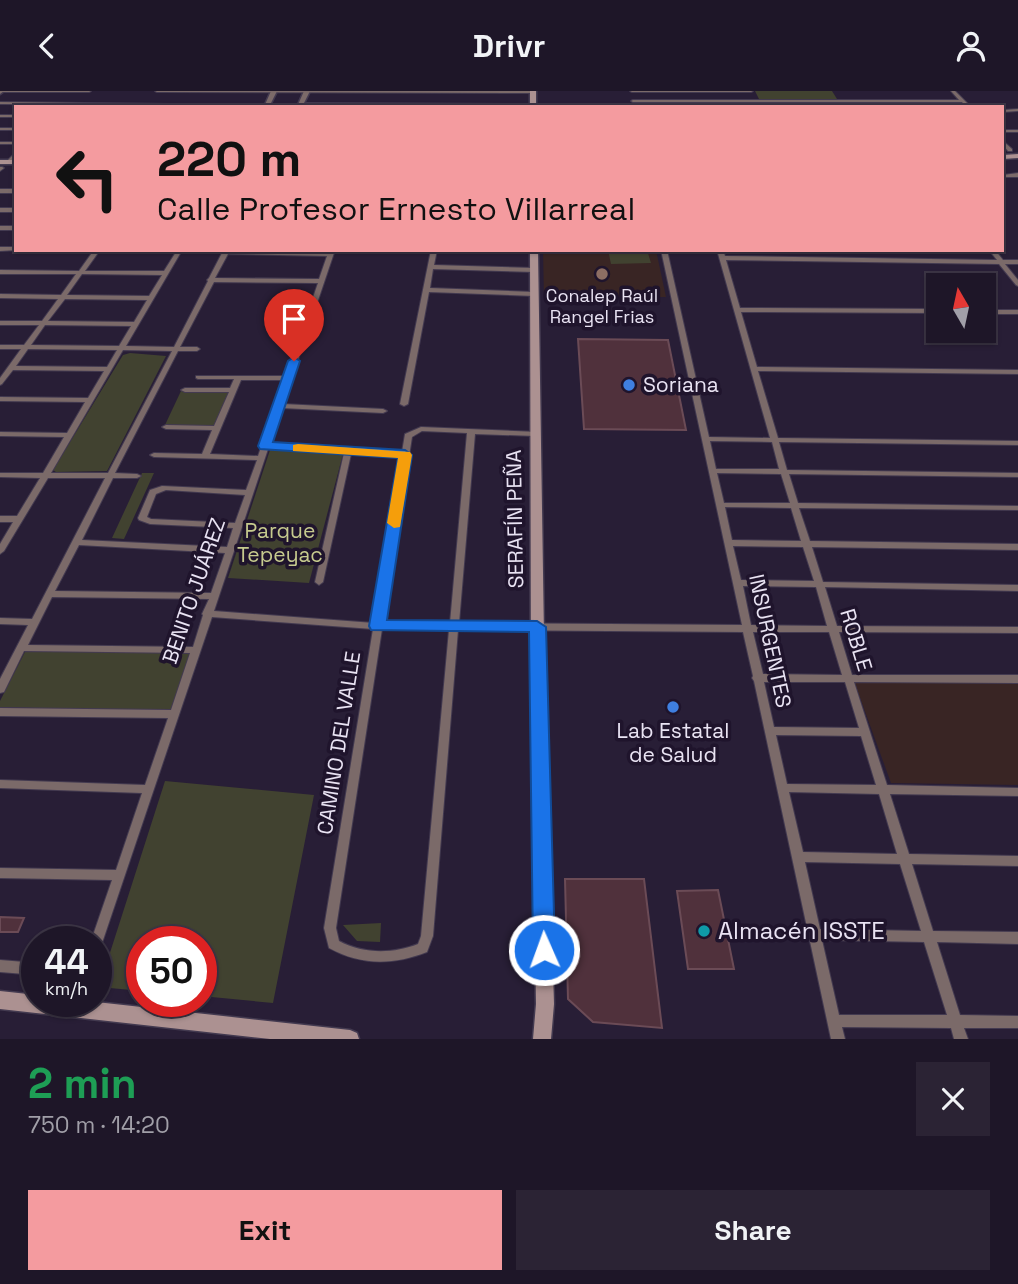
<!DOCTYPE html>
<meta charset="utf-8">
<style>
body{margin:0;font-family:"Space Grotesk",sans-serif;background:#2b2334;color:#f1f3f6;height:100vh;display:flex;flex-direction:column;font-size:26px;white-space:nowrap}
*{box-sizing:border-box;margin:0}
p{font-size:23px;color:#a19fa8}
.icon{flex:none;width:38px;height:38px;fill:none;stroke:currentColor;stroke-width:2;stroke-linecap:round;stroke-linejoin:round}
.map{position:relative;height:948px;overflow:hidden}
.sheet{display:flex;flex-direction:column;background:#1e1628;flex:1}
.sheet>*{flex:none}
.guide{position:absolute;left:14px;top:14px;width:990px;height:147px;border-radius:0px;box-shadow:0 2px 5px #0004,0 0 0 2px #3c3545;background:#f49b9f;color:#111;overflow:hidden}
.needle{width:46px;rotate:351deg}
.tools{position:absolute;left:926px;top:182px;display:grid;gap:14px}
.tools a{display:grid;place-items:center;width:70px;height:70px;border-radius:0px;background:#1e1628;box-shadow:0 2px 5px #0004,0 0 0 2px #3c3545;font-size:35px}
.speed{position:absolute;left:21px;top:835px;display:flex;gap:14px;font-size:35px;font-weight:700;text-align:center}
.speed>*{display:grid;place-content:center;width:91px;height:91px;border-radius:50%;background:#1e1628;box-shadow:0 2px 5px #0004,0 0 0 2px #3c3545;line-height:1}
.speed small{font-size:18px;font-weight:400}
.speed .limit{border:10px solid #d22;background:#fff;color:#111}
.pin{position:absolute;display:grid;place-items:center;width:60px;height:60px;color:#fff;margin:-72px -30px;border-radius:50% 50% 50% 0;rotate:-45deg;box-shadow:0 0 7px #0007}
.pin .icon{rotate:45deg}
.me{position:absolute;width:77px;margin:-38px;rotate:358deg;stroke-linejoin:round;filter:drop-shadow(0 0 5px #0008)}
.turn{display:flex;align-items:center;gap:24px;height:147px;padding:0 28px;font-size:32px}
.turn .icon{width:91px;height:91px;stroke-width:2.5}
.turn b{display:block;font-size:49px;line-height:60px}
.round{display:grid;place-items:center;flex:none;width:74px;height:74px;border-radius:0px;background:#2b2334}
.head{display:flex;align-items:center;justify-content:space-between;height:119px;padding:0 28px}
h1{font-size:42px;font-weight:700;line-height:52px;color:#1e9e55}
.cta{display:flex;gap:14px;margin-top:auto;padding:14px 28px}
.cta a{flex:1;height:80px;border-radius:0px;background:#f49b9f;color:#111;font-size:28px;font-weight:700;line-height:80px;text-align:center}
.cta a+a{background:#2b2334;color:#f1f3f6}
header{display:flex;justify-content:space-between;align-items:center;height:91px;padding:0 28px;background:#1e1628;font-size:32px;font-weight:700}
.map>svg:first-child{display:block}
</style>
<header><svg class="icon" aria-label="back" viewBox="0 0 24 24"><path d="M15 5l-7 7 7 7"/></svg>Drivr<svg class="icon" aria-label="person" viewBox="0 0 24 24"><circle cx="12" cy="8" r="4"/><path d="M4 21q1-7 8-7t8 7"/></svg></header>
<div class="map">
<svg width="1018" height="948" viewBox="0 0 1018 948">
<rect width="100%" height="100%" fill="#281e36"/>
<g fill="#392524">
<polygon points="543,159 656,159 666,206 544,207"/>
<polygon points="854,590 1018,592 1018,694 891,692"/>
</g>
<g fill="#414230">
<polygon points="755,0 832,0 837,8 759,8"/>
<polygon points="608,159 647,159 651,172 611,173"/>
<polygon points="130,262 166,265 107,380 56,381 53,379 123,264"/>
<polygon points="181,300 234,300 218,335 165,334"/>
<polygon points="270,359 343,363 309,492 228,487"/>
<polygon points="142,382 154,382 124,448 112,447"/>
<polygon points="26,559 196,559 172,621 0,616 0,610"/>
<polygon points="165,690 314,704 273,912 201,905 201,850 142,850 142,900 99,896"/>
<polygon points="381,832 380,851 357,850 343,834"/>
</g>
<g fill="#50313c" stroke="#6b4b56" stroke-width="2">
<polygon points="578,248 668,249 686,339 584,338"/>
<polygon points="565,788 644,788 662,937 593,931 568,908"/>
<polygon points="718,799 734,878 688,878 677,800"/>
<polygon points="0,826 24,827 18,841 0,841"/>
</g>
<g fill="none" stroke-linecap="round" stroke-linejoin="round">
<g stroke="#433a50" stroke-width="2">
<g id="minor">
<polygon points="0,0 91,0 89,1 0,1"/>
<polygon points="155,0 534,0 535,1 533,2 157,1"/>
<polygon points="630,0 753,0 751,1 632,1"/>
<polygon points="951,0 955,0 971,16 966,16 962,11 633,11 631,10 633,9 959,9"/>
<polygon points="0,11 266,14 268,15 0,13"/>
<polygon points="301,12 533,13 535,14 533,15 299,14"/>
<polygon points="1018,18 1018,20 1003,21 1003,19"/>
<rect x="0" y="24" width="16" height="2"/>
<rect x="0" y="37" width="16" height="2"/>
<rect x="1003" y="39" width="15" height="2"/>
<polygon points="1003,50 1012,58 1012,60 1008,60 1003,54"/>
<rect x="0" y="51" width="16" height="2"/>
<polygon points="14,63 16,63 16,67 11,72 7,72 7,70"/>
<polygon points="0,76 2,76 4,77 0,80"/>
<polygon points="1018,82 1018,86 1003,86 1003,84"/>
<rect x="0" y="98" width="16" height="4"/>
<rect x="0" y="117" width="16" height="4"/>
<rect x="0" y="135" width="16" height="4"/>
<polygon points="0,156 16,156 16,159 18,159 0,160"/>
<path d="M94 159H100L85 180H164L176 161H146L143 159 328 161 329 159H335L283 313 383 318 387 320 383 322 282 317 270 353 402 361 405 343 421 336 538 341 539 343 538 345H535L475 343 459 532 742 534 661 159H667L709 346 770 347 717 159H723L725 165 997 169 989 159H995L1003 169H1018V173H1005L1018 189V195L1016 194 999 173 726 169 740 217 938 218V222L741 221 757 276 1018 279V283L758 280 778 347 1018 350V354L779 351 787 379 1018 382V386L789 383 798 412 1018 415V419L799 417 810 450 1018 453V459L812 456 823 491 1018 494V500L825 496 837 535 1018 536V542L839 541 852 584H1018V592L854 591 887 694 1018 697V705L890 703 909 763 1018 765V775L912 773 933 840 1018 841V853L937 851 960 924 1018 925V937H964L968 948H954L951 937 842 936 845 948H831L754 590 752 587 753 585 743 541 458 539 433 845 427 861C394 874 361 875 329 857L324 837 373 538 212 526 100 858 96 860V850H91L112 789 0 787V777L116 779 142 702 0 697V689L145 694 168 627 0 625V617L171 619 190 562 24 560 4 601 0 602V588L28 534 0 533V527L32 528 105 387H48L4 460 0 463V453L13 431H0V425H17L40 387 0 386V382H43L64 346 0 345V341L67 342 85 311 0 310V306L88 307 104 280 13 279 2 293 0 294V287L21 258H0V254H24L39 234H0V230H42L58 208 0 207V203L61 204 76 183H0V179L79 180ZM181 161 222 162 209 187 207 189 208 190 174 256 126 255ZM228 163 327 165 319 188 215 187ZM82 183 162 184 149 205 67 204ZM214 191 318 192 286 285H196V287L198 288H234L230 297H185L181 299 185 301H229L214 335 166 334 162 336 166 338 212 339 202 363 154 362 150 364 154 366 257 369 246 399 162 395 150 399 138 427 139 429 150 433 233 437 227 456 82 449 113 387H137L141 385 137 383 115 382 178 260H197L200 258 197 256H180ZM65 208 147 209 134 231 48 230ZM45 234 131 235 119 255 31 254ZM28 258 117 259 107 276 16 275ZM123 259 172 260 108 382H51ZM241 289H284L258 365 210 363ZM422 340 467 342 450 532H383L412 346ZM710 350 772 351 779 378H716ZM268 358 344 362 315 491 319 494 323 491 351 363 401 366 374 532 214 520ZM717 382 781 383 790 412H724ZM166 399 245 404 235 432 151 428 147 426 156 403ZM725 416 791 417 801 450 732 449ZM79 454 225 462 211 502 55 500ZM733 455 803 456 814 490 741 489ZM743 495 816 496 827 535 751 534ZM52 506 209 508 202 523 203 524 193 556 28 554ZM382 538 449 539 421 845 418 853C393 863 363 863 339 850L336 837ZM753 541H829L842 584 763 583ZM764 591H845L859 637 774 636ZM776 644 861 645 876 694 787 693ZM789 701 879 703 897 763 803 761ZM805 771 900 773 921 840 820 838ZM822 849 924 851 947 924H839Z"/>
<polygon points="431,159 437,159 434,174 534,177 537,179 534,181 433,178 430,197 534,201 537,203 534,205 429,201 408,313 404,315 400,313"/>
<rect x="984" y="219" width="34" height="4"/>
<polygon points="0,869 37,872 37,884 0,881"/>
</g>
</g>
<g stroke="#433a50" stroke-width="3">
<g id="tertiary">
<polygon points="0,0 4,0 0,3"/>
<polygon points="271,0 277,0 269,16 264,16"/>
<polygon points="304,0 310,0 302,16 297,16"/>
</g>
</g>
<g stroke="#433a50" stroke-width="3">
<g id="secondary">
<rect x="530" y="0" width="6" height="16"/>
<polygon points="1018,63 1018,67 1003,68 1003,64"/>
<rect x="0" y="69" width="16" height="4"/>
<polygon points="530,159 538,159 545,610 554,913 551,948 533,948 536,913 531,610"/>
<polygon points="0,900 37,904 37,910 87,910 350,939 357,942 359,948 270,948 0,918"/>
</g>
</g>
<use href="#minor" fill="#7b6a69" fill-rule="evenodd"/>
<use href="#tertiary" fill="#7b6a69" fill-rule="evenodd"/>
<use href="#secondary" fill="#ac9191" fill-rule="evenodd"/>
</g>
<polygon fill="#1a73e8" stroke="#114b97" stroke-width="2" points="294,266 300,270 273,351 405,359 412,364 387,529 537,530 546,536 555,859 552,866 544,869 536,866 533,859 529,541 371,539 369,535 398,367 260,358 258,355 288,270"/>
<polygon fill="#f59e0b" points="298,353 410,361 412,364 400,436 394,437 387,432 398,367 293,360 293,354"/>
<circle fill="#8d6e63" stroke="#1f142c" stroke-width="2.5" cx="602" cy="183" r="7"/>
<g fill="#3f7fe0" stroke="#1f142c" stroke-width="2.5">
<circle cx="629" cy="294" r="7"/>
<circle cx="673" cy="616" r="7"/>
</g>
<circle fill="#0f9aa8" stroke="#1f142c" stroke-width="2.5" cx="704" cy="840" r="7"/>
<g text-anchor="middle" stroke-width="7" stroke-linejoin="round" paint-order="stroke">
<g font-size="18" fill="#e9e3f3" stroke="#1f142c">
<text x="602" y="211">Conalep Raúl<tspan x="602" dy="21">Rangel Frias</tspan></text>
</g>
<g font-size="21" fill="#e9e3f3" stroke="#1f142c" text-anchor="start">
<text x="643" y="301">Soriana</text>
<text x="673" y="647" text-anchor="middle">Lab Estatal<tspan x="673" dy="24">de Salud</tspan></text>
</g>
<g font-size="21" fill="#e9e3f3" stroke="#1f142c">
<text transform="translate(515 428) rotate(-91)" y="7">SERAFÍN PEÑA</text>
<text transform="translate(194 500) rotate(-71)" y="7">BENITO JUÁREZ</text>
<text transform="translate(856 549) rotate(73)" y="7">ROBLE</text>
<text transform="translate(770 550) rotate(78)" y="7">INSURGENTES</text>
<text transform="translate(339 652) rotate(-81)" y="7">CAMINO DEL VALLE</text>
</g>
<g font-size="21" fill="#c6ca8e" stroke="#1f142c">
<text x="280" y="447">Parque<tspan x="280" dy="24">Tepeyac</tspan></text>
</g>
<g font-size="24" fill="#e9e3f3" stroke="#1f142c" text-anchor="start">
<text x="718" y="848">Almacén ISSTE</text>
</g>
</g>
</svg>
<div class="tools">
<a><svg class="needle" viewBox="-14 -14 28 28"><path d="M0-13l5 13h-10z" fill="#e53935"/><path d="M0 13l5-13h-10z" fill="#a19fa8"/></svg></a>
</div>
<div class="speed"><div>44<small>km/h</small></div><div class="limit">50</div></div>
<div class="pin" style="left:294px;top:270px;background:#d93025"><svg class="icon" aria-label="arrive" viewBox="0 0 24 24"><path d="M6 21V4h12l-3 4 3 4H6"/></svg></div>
<svg class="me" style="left:544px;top:859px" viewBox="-20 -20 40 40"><circle r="17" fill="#1a73e8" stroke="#fff" stroke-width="3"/><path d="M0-11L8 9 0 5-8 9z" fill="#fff"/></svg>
<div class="guide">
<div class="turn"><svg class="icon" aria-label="left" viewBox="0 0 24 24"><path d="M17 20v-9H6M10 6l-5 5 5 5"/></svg><div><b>220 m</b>Calle Profesor Ernesto Villarreal</div></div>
</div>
</div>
<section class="sheet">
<div class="head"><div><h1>2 min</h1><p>750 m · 14:20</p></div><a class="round"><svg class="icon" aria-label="close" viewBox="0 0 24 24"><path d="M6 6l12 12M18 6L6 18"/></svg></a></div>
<div class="cta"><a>Exit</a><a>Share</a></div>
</section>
